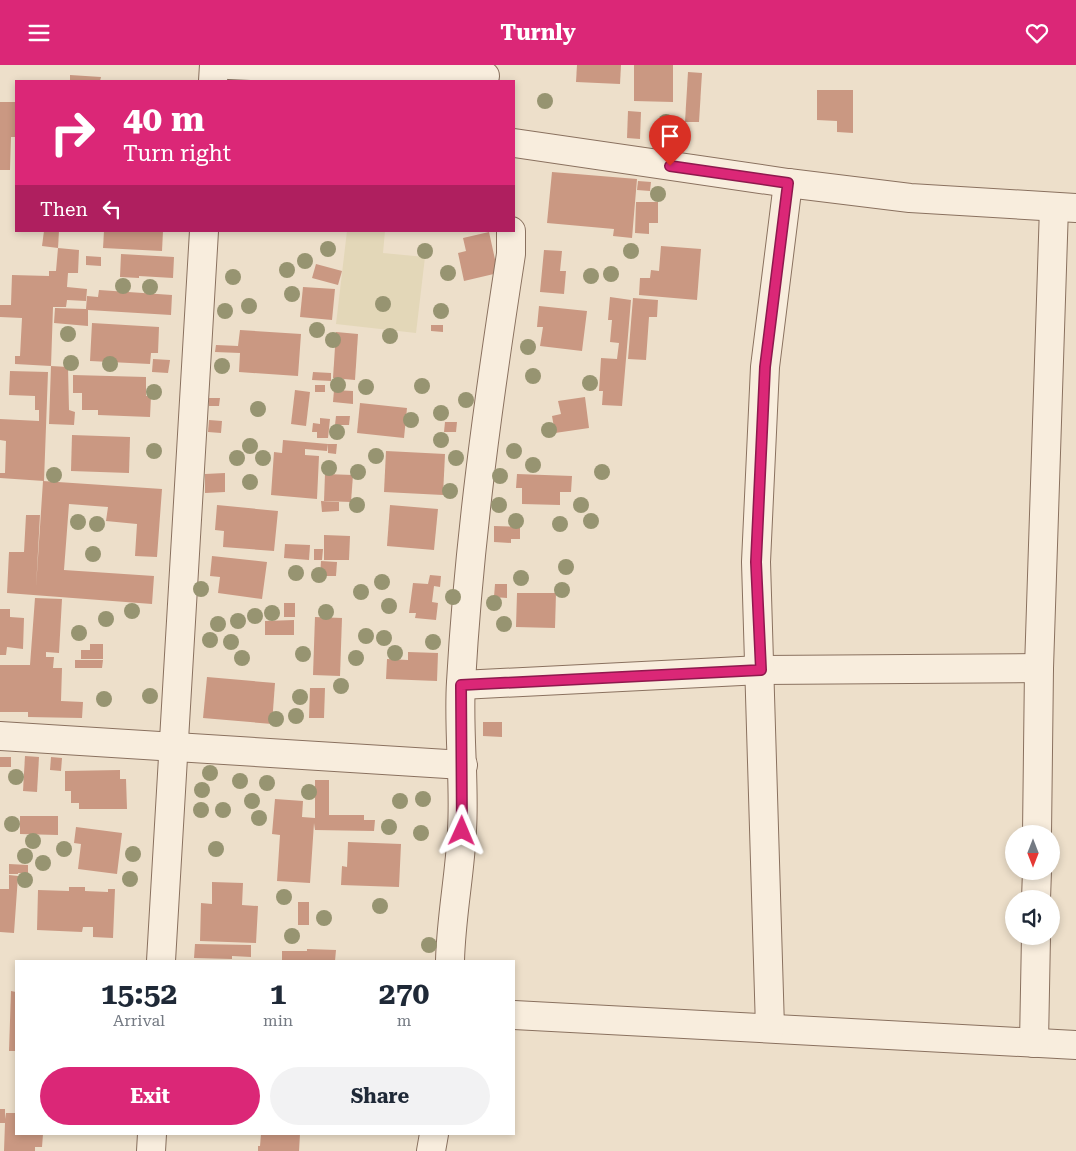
<!DOCTYPE html>
<style>
body{margin:0;font-family:"Roboto Serif",serif;background:#f2f2f3;color:#1f2937;height:100vh;display:flex;flex-direction:column;font-size:19px;white-space:nowrap}
*{box-sizing:border-box;margin:0}
p{font-size:16px;color:#747a83}
.icon{flex:none;width:28px;height:28px;fill:none;stroke:currentColor;stroke-width:2;stroke-linecap:round;stroke-linejoin:round}
.map{position:relative;flex:1;overflow:hidden}
.panel{position:absolute;left:15px;top:895px;width:500px;height:175px;display:flex;flex-direction:column;background:#fff;border-radius:0px;box-shadow:0 2px 8px #0003}
.panel>*{flex:none}
.banner{position:absolute;left:15px;top:15px;width:500px;height:152px;border-radius:0px;box-shadow:0 2px 8px #0003;background:#db2777;color:#fff;overflow:hidden}
.needle{width:32px;rotate:180deg}
.controls{position:absolute;left:1005px;top:760px;display:grid;gap:10px}
.controls a{display:grid;place-items:center;width:55px;height:55px;border-radius:50%;background:#fff;box-shadow:0 2px 8px #0003;font-size:25px}
.pin{position:absolute;display:grid;place-items:center;width:42px;height:42px;color:#fff;margin:-51px -21px;border-radius:50% 50% 50% 0;rotate:-45deg;box-shadow:0 0 5px #0007}
.pin .icon{rotate:45deg}
.me{position:absolute;width:55px;margin:-28px;rotate:1deg;stroke-linejoin:round;filter:drop-shadow(0 0 4px #0008)}
.turn{display:flex;align-items:center;gap:18px;height:105px;padding:0 25px;font-size:22px}
.turn .icon{width:65px;height:65px;stroke-width:2.5}
.turn b{display:block;font-size:35px;line-height:42px}
.then{display:flex;align-items:center;height:48px;padding:0 25px;background:#0003;gap:10px;font-size:19px}
.eta{display:flex;justify-content:space-evenly;align-items:center;height:85px;text-align:center}
.eta b{font-size:30px;font-weight:700;line-height:35px}
.primary-button{display:flex;gap:10px;margin-top:auto;padding:10px 25px}
.primary-button a{flex:1;height:58px;border-radius:30px;background:#db2777;color:#fff;font-size:20px;font-weight:700;line-height:58px;text-align:center}
.primary-button a+a{background:#f2f2f3;color:#1f2937}
header{display:flex;justify-content:space-between;align-items:center;height:65px;padding:0 25px;background:#db2777;color:#fff;font-size:22px;font-weight:700}
.map>svg:first-child{display:block}
</style>
<header><svg class="icon" aria-label="menu" viewBox="0 0 24 24"><path d="M4 6h16M4 12h16M4 18h16"/></svg>Turnly<svg class="icon" aria-label="heart" viewBox="0 0 24 24"><path d="M12 20l-8-8c-3-5 5-10 8-4 3-6 11-1 8 4z"/></svg></header>
<div class="map">
<svg width="1076" height="1086" viewBox="0 0 1076 1086">
<rect width="100%" height="100%" fill="#eddfca"/>
<polygon fill="#e3d7b8" points="347,166 385,166 383,188 425,192 416,268 336,259"/>
<g fill="#ca9882">
<polygon points="577,0 621,0 620,19 576,17"/>
<polygon points="634,0 673,0 673,37 634,36"/>
<polygon points="688,7 702,8 699,57 685,57"/>
<polygon points="70,10 101,12 100,16 70,16"/>
<polygon points="817,25 853,25 853,68 837,67 837,56 817,55"/>
<polygon points="0,37 16,37 16,72 11,72 10,105 0,105"/>
<polygon points="628,46 641,47 640,74 627,73"/>
<polygon points="552,107 637,114 632,173 613,171 614,164 547,158"/>
<polygon points="638,116 651,117 650,126 637,125"/>
<polygon points="636,137 658,137 658,158 649,158 649,169 635,168"/>
<polygon points="44,166 59,166 58,183 42,181"/>
<polygon points="104,166 163,166 162,186 103,183"/>
<polygon points="489,167 498,208 464,216 458,188 466,186 463,173"/>
<polygon points="661,181 701,184 697,235 639,230 640,213 650,213 651,205 659,206"/>
<polygon points="58,183 79,185 78,208 68,208 67,222 87,224 86,236 67,235 66,242 53,242 51,301 15,299 15,291 20,291 22,253 0,252 0,240 11,240 12,210 49,211 49,206 56,206"/>
<polygon points="544,185 562,186 560,206 566,206 564,229 540,227"/>
<polygon points="121,189 174,192 173,213 139,211 139,213 120,212"/>
<polygon points="86,191 101,192 101,201 86,200"/>
<polygon points="316,199 342,206 338,220 312,213"/>
<polygon points="303,222 335,224 332,255 300,252"/>
<polygon points="99,225 172,230 171,250 88,245 88,261 54,258 55,243 86,244 87,231 98,232"/>
<polygon points="610,232 631,235 622,341 602,340 603,326 599,326 601,293 617,294 619,278 610,277 612,255 608,255"/>
<polygon points="633,233 658,235 657,252 649,252 646,295 628,294"/>
<polygon points="539,241 587,246 582,286 540,281 543,262 537,262"/>
<polygon points="92,258 159,262 158,288 151,288 150,299 90,296"/>
<polygon points="431,260 443,260 443,267 431,266"/>
<polygon points="240,265 301,269 298,311 239,307 240,288 215,287 216,280 238,281"/>
<polygon points="336,267 358,269 355,315 333,313"/>
<polygon points="153,294 170,295 168,308 152,307"/>
<polygon points="51,301 68,302 69,345 75,347 74,360 49,359"/>
<polygon points="10,306 48,307 44,416 0,413 0,408 5,408 6,376 0,375 0,354 39,356 39,345 35,345 35,331 9,330"/>
<polygon points="313,307 331,308 331,316 312,315"/>
<polygon points="73,310 146,312 146,331 151,331 150,352 98,350 98,345 82,345 82,328 73,328"/>
<rect x="315" y="320" width="10" height="7"/>
<polygon points="295,325 310,327 306,361 291,359"/>
<polygon points="334,325 353,326 353,339 333,337"/>
<polygon points="585,332 589,363 555,368 552,351 561,349 558,336"/>
<polygon points="209,333 220,333 219,341 209,341"/>
<polygon points="360,338 407,343 404,373 357,368"/>
<polygon points="336,351 350,351 349,360 335,360"/>
<polygon points="320,353 330,354 328,373 317,373 317,367 312,367 313,358 320,359"/>
<polygon points="209,355 222,356 221,368 208,367"/>
<polygon points="445,357 457,357 456,367 444,367"/>
<polygon points="72,370 130,372 129,408 71,406"/>
<polygon points="283,375 328,379 327,386 305,384 305,390 319,391 317,434 271,430 274,387 282,388"/>
<polygon points="328,379 337,379 336,389 328,388"/>
<polygon points="386,386 445,389 443,430 384,427"/>
<polygon points="225,408 225,427 205,428 205,409"/>
<polygon points="325,409 353,410 351,437 324,436"/>
<polygon points="517,409 572,411 571,427 560,427 560,440 522,439 522,423 516,423"/>
<polygon points="43,416 162,424 157,492 135,491 137,459 106,456 108,442 69,439 64,505 154,511 152,539 7,528 9,487 24,487 26,450 40,450 36,523"/>
<polygon points="321,436 339,437 339,446 322,447"/>
<polygon points="217,440 278,446 274,486 223,482 224,466 215,465"/>
<polygon points="390,440 438,444 434,485 387,481"/>
<polygon points="494,461 520,462 520,474 511,474 511,478 494,477"/>
<polygon points="324,470 350,471 349,495 324,495"/>
<polygon points="285,479 310,480 309,495 284,493"/>
<polygon points="314,484 323,484 322,495 314,495"/>
<polygon points="212,491 267,497 262,534 218,528 220,512 210,511"/>
<polygon points="321,496 337,497 336,511 320,511"/>
<polygon points="430,510 441,511 440,522 434,521 432,537 438,538 436,555 415,553 416,548 409,548 413,518 428,519"/>
<polygon points="495,519 507,519 507,533 494,532"/>
<polygon points="517,528 556,528 555,563 516,562"/>
<polygon points="35,533 62,534 59,588 46,587 46,592 54,592 53,603 62,603 61,636 83,637 82,653 28,652 28,647 0,647 0,600 30,600"/>
<rect x="284" y="538" width="11" height="14"/>
<polygon points="0,544 10,544 10,552 24,553 23,584 7,582 6,590 0,590"/>
<polygon points="315,552 342,553 340,611 313,610"/>
<polygon points="294,555 294,570 265,570 265,556"/>
<polygon points="90,579 103,579 103,594 81,594 81,585 90,585"/>
<polygon points="408,587 438,588 437,616 386,614 387,594 408,595"/>
<polygon points="75,595 103,595 102,603 75,603"/>
<polygon points="207,612 275,618 272,659 203,653"/>
<polygon points="310,623 325,623 324,653 309,653"/>
<polygon points="483,657 502,657 502,672 483,671"/>
<polygon points="25,691 39,692 37,727 23,726"/>
<rect x="0" y="692" width="11" height="10"/>
<polygon points="51,692 62,693 61,706 50,705"/>
<polygon points="120,705 120,714 126,714 127,744 79,744 79,738 71,738 71,726 65,726 65,706"/>
<polygon points="315,715 329,715 329,750 364,750 364,755 375,755 374,766 315,765 314,758 310,818 277,816 280,770 272,769 275,734 303,736 302,752 315,753"/>
<polygon points="20,751 58,751 58,770 20,769"/>
<polygon points="76,762 122,768 117,809 78,804 81,779 74,778"/>
<polygon points="348,777 401,779 399,822 341,820 342,801 347,802"/>
<polygon points="9,799 28,800 28,809 18,808 18,803 18,809 9,809"/>
<polygon points="9,810 18,811 14,868 0,867 0,824 9,824"/>
<polygon points="212,817 243,818 242,840 258,841 256,878 200,876 201,838 212,839"/>
<polygon points="69,822 85,822 85,826 108,827 108,824 115,824 113,873 93,872 93,862 83,862 82,867 37,865 38,825 69,826"/>
<rect x="298" y="837" width="11" height="23"/>
<polygon points="195,879 251,880 251,892 232,891 232,894 194,893"/>
<polygon points="307,884 336,885 335,896 282,896 282,886 307,886"/>
<polygon points="11,926 16,927 16,986 9,986"/>
<polygon points="0,1044 5,1044 5,1054 6,1048 16,1048 16,1069 43,1069 42,1082 35,1082 35,1086 4,1086 5,1058 0,1058"/>
<polygon points="261,1069 300,1069 299,1086 258,1086 258,1081 260,1081"/>
</g>
<g fill="none" stroke-linecap="round" stroke-linejoin="round">
<g stroke="#8a715f" stroke-width="30">
<g id="street">
<polyline points="229,0 485,11"/>
<polyline points="213,16 214,0"/>
<polyline points="514,78 788,118 910,133 1076,143"/>
<polyline points="461,620 761,605 1039,603"/>
<polyline points="0,671 463,700"/>
<polyline points="1037,769 1039,603 1054,142"/>
<polyline points="1036,834 1037,806"/>
<polyline points="161,896 204,166"/>
<path d="M450 896C451 852 460 809 462 765 465 716 458 666 461 617 469 474 489 331 511 189V166"/>
<polyline points="514,950 1076,980"/>
<polyline points="770,963 756,497 765,302 788,118"/>
<polyline points="1034,978 1036,871"/>
<polyline points="151,1086 152,1069"/>
<polyline points="431,1086 434,1069"/>
</g>
</g>
<use href="#street" stroke="#f8eddd" stroke-width="28"/>
</g>
<g fill="#979471">
<circle cx="545" cy="36" r="8"/>
<circle cx="666" cy="57" r="8"/>
<circle cx="658" cy="129" r="8"/>
<circle cx="328" cy="184" r="8"/>
<circle cx="425" cy="186" r="8"/>
<circle cx="631" cy="186" r="8"/>
<circle cx="305" cy="196" r="8"/>
<circle cx="287" cy="205" r="8"/>
<circle cx="448" cy="208" r="8"/>
<circle cx="611" cy="209" r="8"/>
<circle cx="591" cy="211" r="8"/>
<circle cx="233" cy="212" r="8"/>
<circle cx="123" cy="221" r="8"/>
<circle cx="150" cy="222" r="8"/>
<circle cx="292" cy="229" r="8"/>
<circle cx="383" cy="239" r="8"/>
<circle cx="249" cy="241" r="8"/>
<circle cx="225" cy="246" r="8"/>
<circle cx="441" cy="246" r="8"/>
<circle cx="317" cy="265" r="8"/>
<circle cx="68" cy="269" r="8"/>
<circle cx="390" cy="271" r="8"/>
<circle cx="333" cy="275" r="8"/>
<circle cx="528" cy="282" r="8"/>
<circle cx="71" cy="298" r="8"/>
<circle cx="110" cy="299" r="8"/>
<circle cx="222" cy="301" r="8"/>
<circle cx="533" cy="311" r="8"/>
<circle cx="590" cy="318" r="8"/>
<circle cx="338" cy="320" r="8"/>
<circle cx="422" cy="321" r="8"/>
<circle cx="366" cy="322" r="8"/>
<circle cx="154" cy="327" r="8"/>
<circle cx="466" cy="335" r="8"/>
<circle cx="258" cy="344" r="8"/>
<circle cx="441" cy="348" r="8"/>
<circle cx="411" cy="355" r="8"/>
<circle cx="549" cy="365" r="8"/>
<circle cx="337" cy="367" r="8"/>
<circle cx="441" cy="375" r="8"/>
<circle cx="250" cy="381" r="8"/>
<circle cx="154" cy="386" r="8"/>
<circle cx="514" cy="386" r="8"/>
<circle cx="376" cy="391" r="8"/>
<circle cx="237" cy="393" r="8"/>
<circle cx="263" cy="393" r="8"/>
<circle cx="456" cy="393" r="8"/>
<circle cx="533" cy="400" r="8"/>
<circle cx="329" cy="403" r="8"/>
<circle cx="358" cy="407" r="8"/>
<circle cx="602" cy="407" r="8"/>
<circle cx="54" cy="410" r="8"/>
<circle cx="500" cy="411" r="8"/>
<circle cx="250" cy="417" r="8"/>
<circle cx="450" cy="426" r="8"/>
<circle cx="357" cy="440" r="8"/>
<circle cx="499" cy="440" r="8"/>
<circle cx="581" cy="440" r="8"/>
<circle cx="516" cy="456" r="8"/>
<circle cx="591" cy="456" r="8"/>
<circle cx="78" cy="457" r="8"/>
<circle cx="97" cy="459" r="8"/>
<circle cx="560" cy="459" r="8"/>
<circle cx="93" cy="489" r="8"/>
<circle cx="566" cy="502" r="8"/>
<circle cx="296" cy="508" r="8"/>
<circle cx="319" cy="510" r="8"/>
<circle cx="521" cy="513" r="8"/>
<circle cx="382" cy="517" r="8"/>
<circle cx="201" cy="524" r="8"/>
<circle cx="562" cy="525" r="8"/>
<circle cx="361" cy="527" r="8"/>
<circle cx="453" cy="532" r="8"/>
<circle cx="494" cy="538" r="8"/>
<circle cx="389" cy="541" r="8"/>
<circle cx="132" cy="546" r="8"/>
<circle cx="326" cy="547" r="8"/>
<circle cx="272" cy="548" r="8"/>
<circle cx="255" cy="551" r="8"/>
<circle cx="106" cy="554" r="8"/>
<circle cx="238" cy="556" r="8"/>
<circle cx="218" cy="559" r="8"/>
<circle cx="504" cy="559" r="8"/>
<circle cx="79" cy="568" r="8"/>
<circle cx="366" cy="571" r="8"/>
<circle cx="384" cy="573" r="8"/>
<circle cx="210" cy="575" r="8"/>
<circle cx="231" cy="577" r="8"/>
<circle cx="433" cy="577" r="8"/>
<circle cx="395" cy="588" r="8"/>
<circle cx="303" cy="589" r="8"/>
<circle cx="242" cy="593" r="8"/>
<circle cx="356" cy="593" r="8"/>
<circle cx="341" cy="621" r="8"/>
<circle cx="150" cy="631" r="8"/>
<circle cx="300" cy="632" r="8"/>
<circle cx="104" cy="634" r="8"/>
<circle cx="296" cy="651" r="8"/>
<circle cx="276" cy="654" r="8"/>
<circle cx="210" cy="708" r="8"/>
<circle cx="16" cy="712" r="8"/>
<circle cx="240" cy="716" r="8"/>
<circle cx="267" cy="718" r="8"/>
<circle cx="202" cy="725" r="8"/>
<circle cx="309" cy="727" r="8"/>
<circle cx="423" cy="734" r="8"/>
<circle cx="252" cy="736" r="8"/>
<circle cx="400" cy="736" r="8"/>
<circle cx="201" cy="745" r="8"/>
<circle cx="223" cy="745" r="8"/>
<circle cx="259" cy="753" r="8"/>
<circle cx="12" cy="759" r="8"/>
<circle cx="389" cy="762" r="8"/>
<circle cx="421" cy="768" r="8"/>
<circle cx="33" cy="776" r="8"/>
<circle cx="64" cy="784" r="8"/>
<circle cx="216" cy="784" r="8"/>
<circle cx="133" cy="789" r="8"/>
<circle cx="25" cy="791" r="8"/>
<circle cx="43" cy="798" r="8"/>
<circle cx="130" cy="814" r="8"/>
<circle cx="25" cy="815" r="8"/>
<circle cx="284" cy="832" r="8"/>
<circle cx="380" cy="841" r="8"/>
<circle cx="324" cy="853" r="8"/>
<circle cx="292" cy="871" r="8"/>
<circle cx="429" cy="880" r="8"/>
</g>
<g fill="none" stroke-linecap="round" stroke-linejoin="round">
<g stroke="#8e194d" stroke-width="12">
<polyline id="route" points="462,766 461,620 761,605 756,497 765,302 788,118 670,101"/>
</g>
<use href="#route" stroke="#db2777" stroke-width="9"/>
</g>
</svg>
<div class="controls">
<a><svg class="needle" viewBox="-14 -14 28 28"><path d="M0-13l5 13h-10z" fill="#e53935"/><path d="M0 13l5-13h-10z" fill="#747a83"/></svg></a>
<a><svg class="icon" aria-label="sound" viewBox="0 0 24 24"><path d="M4 9h4l5-4v14l-5-4H4zM17 9q2 3 0 6"/></svg></a>
</div>
<div class="pin" style="left:670px;top:101px;background:#d93025"><svg class="icon" aria-label="arrive" viewBox="0 0 24 24"><path d="M6 21V4h12l-3 4 3 4H6"/></svg></div>
<svg class="me" style="left:462px;top:766px" viewBox="-20 -20 40 40"><path d="M0-17L14 15 0 8-14 15z" fill="#db2777" stroke="#fff" stroke-width="4"/></svg>
<div class="banner">
<div class="turn"><svg class="icon" aria-label="right" viewBox="0 0 24 24"><path d="M7 20v-9h11M14 6l5 5-5 5"/></svg><div><b>40 m</b>Turn right</div></div>
<div class="then">Then<svg class="icon" aria-label="left" viewBox="0 0 24 24"><path d="M17 20v-9H6M10 6l-5 5 5 5"/></svg></div>
</div>
<section class="panel">
<div class="eta">
<div><b>15:52</b><p>Arrival</p></div>
<div><b>1</b><p>min</p></div>
<div><b>270</b><p>m</p></div>
</div>
<div class="primary-button"><a>Exit</a><a>Share</a></div>
</section>
</div>
